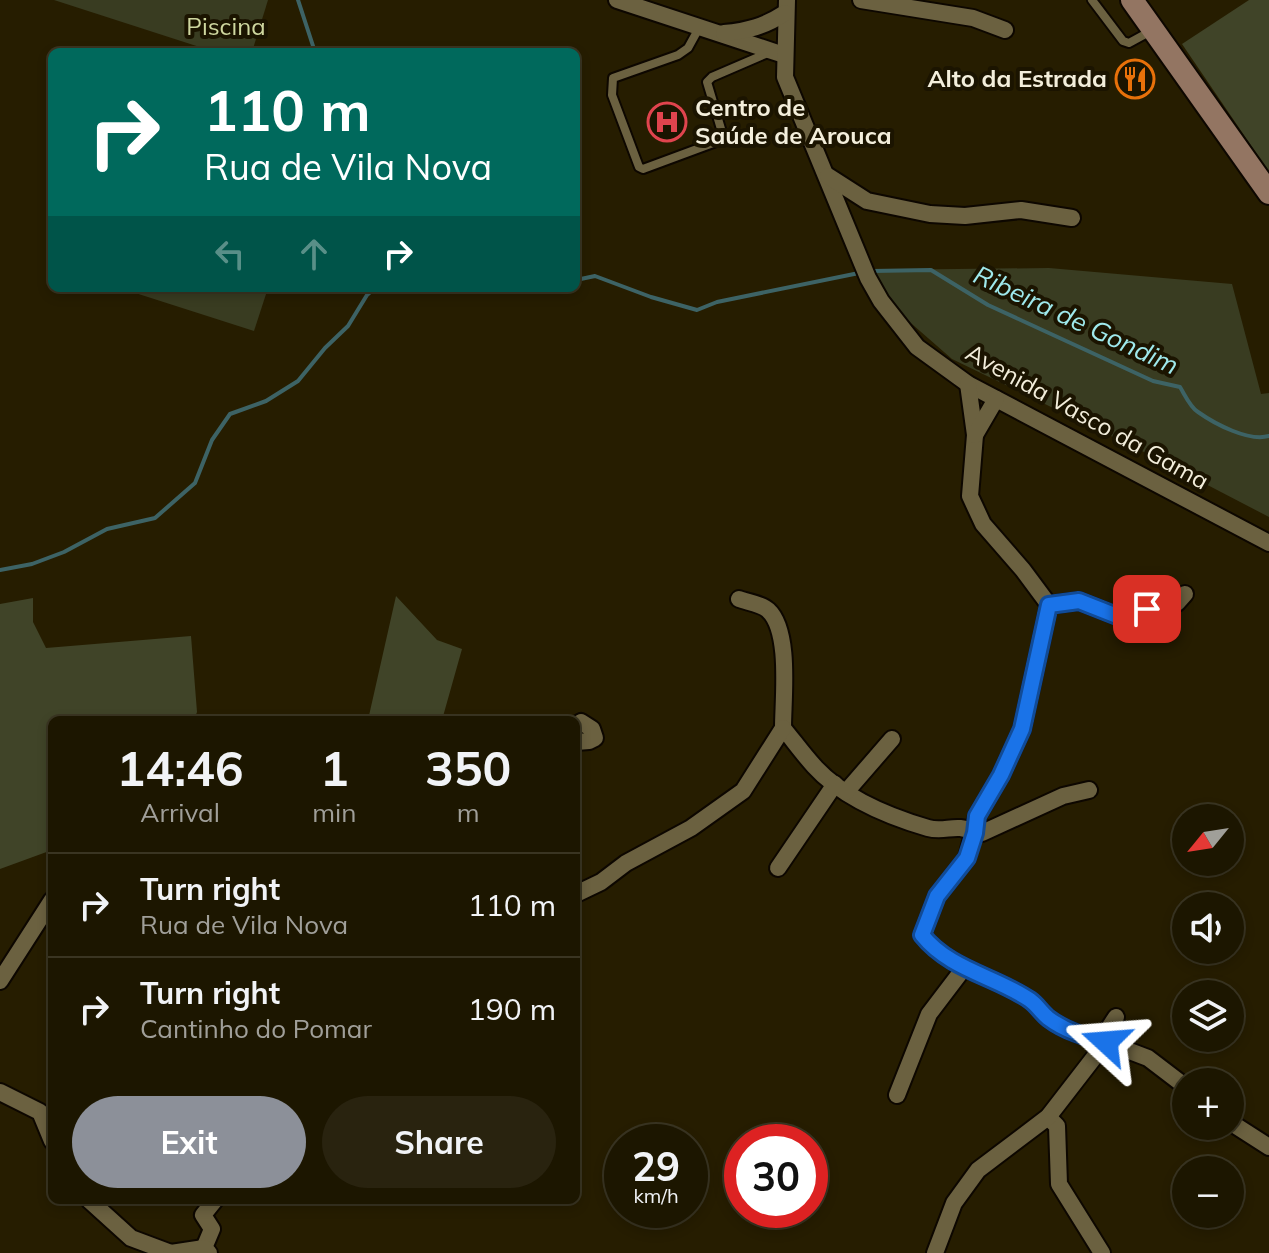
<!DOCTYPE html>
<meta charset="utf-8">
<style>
body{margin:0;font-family:Mulish,sans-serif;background:#29230f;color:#f1f3f6;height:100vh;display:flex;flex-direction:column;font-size:30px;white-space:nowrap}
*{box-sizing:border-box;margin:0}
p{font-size:26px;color:#a09f99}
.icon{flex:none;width:44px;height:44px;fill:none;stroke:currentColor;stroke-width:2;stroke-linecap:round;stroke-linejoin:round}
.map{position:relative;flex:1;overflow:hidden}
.panel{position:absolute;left:48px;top:716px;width:532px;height:488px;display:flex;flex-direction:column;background:#1c1600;border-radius:12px;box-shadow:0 4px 12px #0003,0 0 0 2px #3a3522}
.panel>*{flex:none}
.hud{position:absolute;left:48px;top:48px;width:532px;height:244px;border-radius:12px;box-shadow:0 4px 12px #0003,0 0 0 2px #3a3522;background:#00695c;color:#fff;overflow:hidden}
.needle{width:52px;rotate:240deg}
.buttons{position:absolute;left:1172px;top:804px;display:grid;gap:16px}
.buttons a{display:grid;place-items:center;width:72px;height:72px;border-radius:50%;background:#1c1600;box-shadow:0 4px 12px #0003,0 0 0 2px #3a3522;font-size:40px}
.speed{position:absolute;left:604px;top:1124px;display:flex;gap:16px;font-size:40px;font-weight:700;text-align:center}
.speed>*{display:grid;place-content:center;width:104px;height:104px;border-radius:50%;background:#1c1600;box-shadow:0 4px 12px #0003,0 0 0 2px #3a3522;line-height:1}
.speed small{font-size:20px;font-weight:400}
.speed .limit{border:12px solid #d22;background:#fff;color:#111}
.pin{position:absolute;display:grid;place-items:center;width:68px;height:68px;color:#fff;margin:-34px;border-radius:16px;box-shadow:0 4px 12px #0006}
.me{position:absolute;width:88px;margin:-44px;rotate:289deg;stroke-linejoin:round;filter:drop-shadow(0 0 6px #0008)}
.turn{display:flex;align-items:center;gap:28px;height:168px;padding:0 24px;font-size:36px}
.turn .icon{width:104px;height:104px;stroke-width:2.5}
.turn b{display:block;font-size:56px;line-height:68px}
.lanes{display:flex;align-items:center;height:76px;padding:0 24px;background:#0003;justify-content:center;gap:40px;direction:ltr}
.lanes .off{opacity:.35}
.eta{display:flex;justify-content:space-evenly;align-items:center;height:136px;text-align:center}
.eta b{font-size:48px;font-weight:700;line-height:56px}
.action{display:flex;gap:16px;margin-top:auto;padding:16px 24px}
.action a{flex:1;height:92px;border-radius:48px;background:#8c9099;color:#fff;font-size:32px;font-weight:700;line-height:92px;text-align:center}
.action a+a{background:#29230f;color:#f1f3f6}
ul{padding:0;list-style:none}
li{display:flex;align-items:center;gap:24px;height:104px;padding:0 24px;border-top:2px solid #3a3522}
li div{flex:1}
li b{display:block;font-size:30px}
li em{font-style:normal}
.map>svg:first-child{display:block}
</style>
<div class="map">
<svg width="1269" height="1253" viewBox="0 0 1269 1253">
<rect width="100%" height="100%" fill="#261d00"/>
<g fill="#393c21">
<polygon points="54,0 268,0 252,52 215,52"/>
<polygon points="1049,268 1232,284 1261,394 1269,393 1269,517 1146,453 952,359 897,311 874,270"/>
<polygon points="127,288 268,288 254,331 126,290"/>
</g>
<g fill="#404428">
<polygon points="1249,0 1269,0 1269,172 1182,44"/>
<polygon points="396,596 437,640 462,649 442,720 368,720"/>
<polygon points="33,598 33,622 46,648 191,636 197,712 194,720 52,720 52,850 0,869 0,604"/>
</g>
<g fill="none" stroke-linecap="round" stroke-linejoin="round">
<g stroke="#3d6365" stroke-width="4">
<polyline points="298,0 315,52"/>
<path d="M872 271 931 270 988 305 1153 381 1180 387C1185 395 1190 407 1198 412 1215 424 1249 442 1269 436"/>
<polyline points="576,280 595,276 651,297 697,310 717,302 859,273"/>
<polyline points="0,570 32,564 64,552 107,529 155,518 195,483 212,440 230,414 266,401 298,381 325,348 348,326 367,295 375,288"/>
</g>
<g stroke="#0d0700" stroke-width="12">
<g id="service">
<polyline points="1092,0 1123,41 1129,43 1151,31"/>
<polyline points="699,28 688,48 678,55 613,78 612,95 639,167 643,169 724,139 707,82 712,77 770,52"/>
</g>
</g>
<g stroke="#0d0700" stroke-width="20">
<g id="minor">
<polyline points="617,0 784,55"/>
<polyline points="787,0 785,77 868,278 881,301 917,347 968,384 1269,543"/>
<polyline points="861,0 973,18 1005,30"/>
<path d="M724 33C748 31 765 26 785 13"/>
<polyline points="828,176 867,201 930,214 965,216 1021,210 1072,218"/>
<path d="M968 384 975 435 970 496 983 524 1023 570 1049 605 1022 729 1001 775 977 816 967 858 937 896 922 935C950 970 995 976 1030 1000 1037 1005 1041 1012 1048 1018 1065 1031 1086 1037 1106 1042L1105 1034 1116 1017"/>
<polyline points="975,435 996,399"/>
<path d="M739 599C747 602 762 604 768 610 791 631 783 698 783 728"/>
<polyline points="1049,605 1079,601 1117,616 1177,603 1185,594"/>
<polyline points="576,725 581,722 592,729 595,738 589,741 576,742"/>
<path d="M783 728C793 740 803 754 814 766 843 798 887 816 928 828 946 833 956 822 975 833"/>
<polyline points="846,792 892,739"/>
<polyline points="975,833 982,833 1063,796 1089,790"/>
<polyline points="778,868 835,784"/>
<polyline points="576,894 601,882 626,863 691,828 743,791 783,728"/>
<polyline points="0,981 52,900"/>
<polyline points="0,1092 40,1112 52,1141"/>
<polyline points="897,1095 929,1014 964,968"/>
<polyline points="1048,1117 1057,1126 1059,1184 1102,1253"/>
<polyline points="1230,1122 1269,1147"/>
<polyline points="89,1200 131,1238 171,1253"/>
<polyline points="204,1248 212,1229 203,1215 215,1200"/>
<polyline points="171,1253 204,1248 209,1253"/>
<polyline points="935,1253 954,1203 978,1170 1048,1117 1106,1042 1148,1058 1186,1087"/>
</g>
</g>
<g stroke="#0d0700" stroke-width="26">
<polyline id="secondary" points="1132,0 1269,193"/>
</g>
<use href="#service" stroke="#6b6140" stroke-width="8"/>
<use href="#minor" stroke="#6b6140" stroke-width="16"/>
<use href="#secondary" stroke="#937562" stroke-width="22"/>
</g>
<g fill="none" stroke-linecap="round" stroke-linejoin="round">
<g stroke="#114b97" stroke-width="20">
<path id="route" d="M1106 1042C1086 1037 1065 1031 1048 1018 1041 1012 1037 1005 1030 1000 995 976 950 970 922 935L937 896 967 858 975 833 977 816 1001 775 1022 729 1049 605 1079 601 1117 616 1147 609"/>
</g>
<use href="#route" stroke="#1a73e8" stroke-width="14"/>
</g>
<defs>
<g id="restaurant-ring" transform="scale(2)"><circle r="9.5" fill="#1b1400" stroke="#e8710a" stroke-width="1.5"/><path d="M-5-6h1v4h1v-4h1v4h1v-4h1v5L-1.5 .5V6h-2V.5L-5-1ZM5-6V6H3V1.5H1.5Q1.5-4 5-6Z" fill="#e8710a"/></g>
<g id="hospital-ring" transform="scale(2)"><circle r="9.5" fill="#1b1400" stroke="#e0444e" stroke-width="1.5"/><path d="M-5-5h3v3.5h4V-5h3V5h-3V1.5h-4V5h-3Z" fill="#e0444e"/></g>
</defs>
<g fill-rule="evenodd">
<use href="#restaurant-ring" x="1135" y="79"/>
<use href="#hospital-ring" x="667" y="122"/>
</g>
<g text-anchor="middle" stroke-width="8" stroke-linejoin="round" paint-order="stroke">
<g font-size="24" fill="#cfd79f" stroke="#1b1400">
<text x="226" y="35">Piscina</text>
</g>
<g font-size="24" font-weight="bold" fill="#f3eedb" stroke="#1b1400" text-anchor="end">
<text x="1107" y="87">Alto da Estrada</text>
<text x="695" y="116" text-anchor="start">Centro de<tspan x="695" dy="28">Saúde de Arouca</tspan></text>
</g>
<g font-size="24" fill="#f3eedb" stroke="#1b1400">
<text transform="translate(1087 417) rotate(29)" y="8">Avenida Vasco da Gama</text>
</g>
<g font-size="26" font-style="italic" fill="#9fe9ec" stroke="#1b1400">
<text transform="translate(1076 320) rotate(25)" y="9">Ribeira de Gondim</text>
</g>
</g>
</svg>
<div class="buttons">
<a><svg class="needle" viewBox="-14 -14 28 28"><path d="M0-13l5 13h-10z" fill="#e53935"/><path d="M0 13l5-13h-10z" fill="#a09f99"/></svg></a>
<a><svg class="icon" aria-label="sound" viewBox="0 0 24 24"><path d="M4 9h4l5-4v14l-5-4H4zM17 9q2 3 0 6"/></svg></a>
<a><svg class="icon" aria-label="layers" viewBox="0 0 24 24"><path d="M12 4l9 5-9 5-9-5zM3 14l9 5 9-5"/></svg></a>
<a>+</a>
<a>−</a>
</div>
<div class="speed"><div>29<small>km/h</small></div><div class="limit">30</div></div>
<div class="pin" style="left:1147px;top:609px;background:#d93025"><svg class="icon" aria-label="arrive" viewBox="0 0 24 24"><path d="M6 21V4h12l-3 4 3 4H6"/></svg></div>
<svg class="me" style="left:1106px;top:1042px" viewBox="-20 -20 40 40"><path d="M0-17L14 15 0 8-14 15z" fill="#1a73e8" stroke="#fff" stroke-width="4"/></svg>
<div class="hud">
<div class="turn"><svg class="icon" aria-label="right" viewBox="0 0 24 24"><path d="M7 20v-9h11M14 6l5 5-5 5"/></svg><div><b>110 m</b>Rua de Vila Nova</div></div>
<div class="lanes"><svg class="icon off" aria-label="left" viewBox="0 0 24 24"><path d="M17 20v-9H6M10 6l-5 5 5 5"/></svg><svg class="icon off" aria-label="ahead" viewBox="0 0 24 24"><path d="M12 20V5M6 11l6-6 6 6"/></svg><svg class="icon" aria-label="right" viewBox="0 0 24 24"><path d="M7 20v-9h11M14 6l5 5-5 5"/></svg></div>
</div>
<section class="panel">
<div class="eta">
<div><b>14:46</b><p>Arrival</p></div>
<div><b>1</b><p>min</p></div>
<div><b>350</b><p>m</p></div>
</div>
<ul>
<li><svg class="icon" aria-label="right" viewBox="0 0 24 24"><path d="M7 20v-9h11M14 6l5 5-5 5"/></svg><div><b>Turn right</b><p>Rua de Vila Nova</p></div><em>110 m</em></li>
<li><svg class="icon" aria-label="right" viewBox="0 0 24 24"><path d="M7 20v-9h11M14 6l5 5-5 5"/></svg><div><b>Turn right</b><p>Cantinho do Pomar</p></div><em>190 m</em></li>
</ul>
<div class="action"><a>Exit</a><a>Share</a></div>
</section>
</div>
